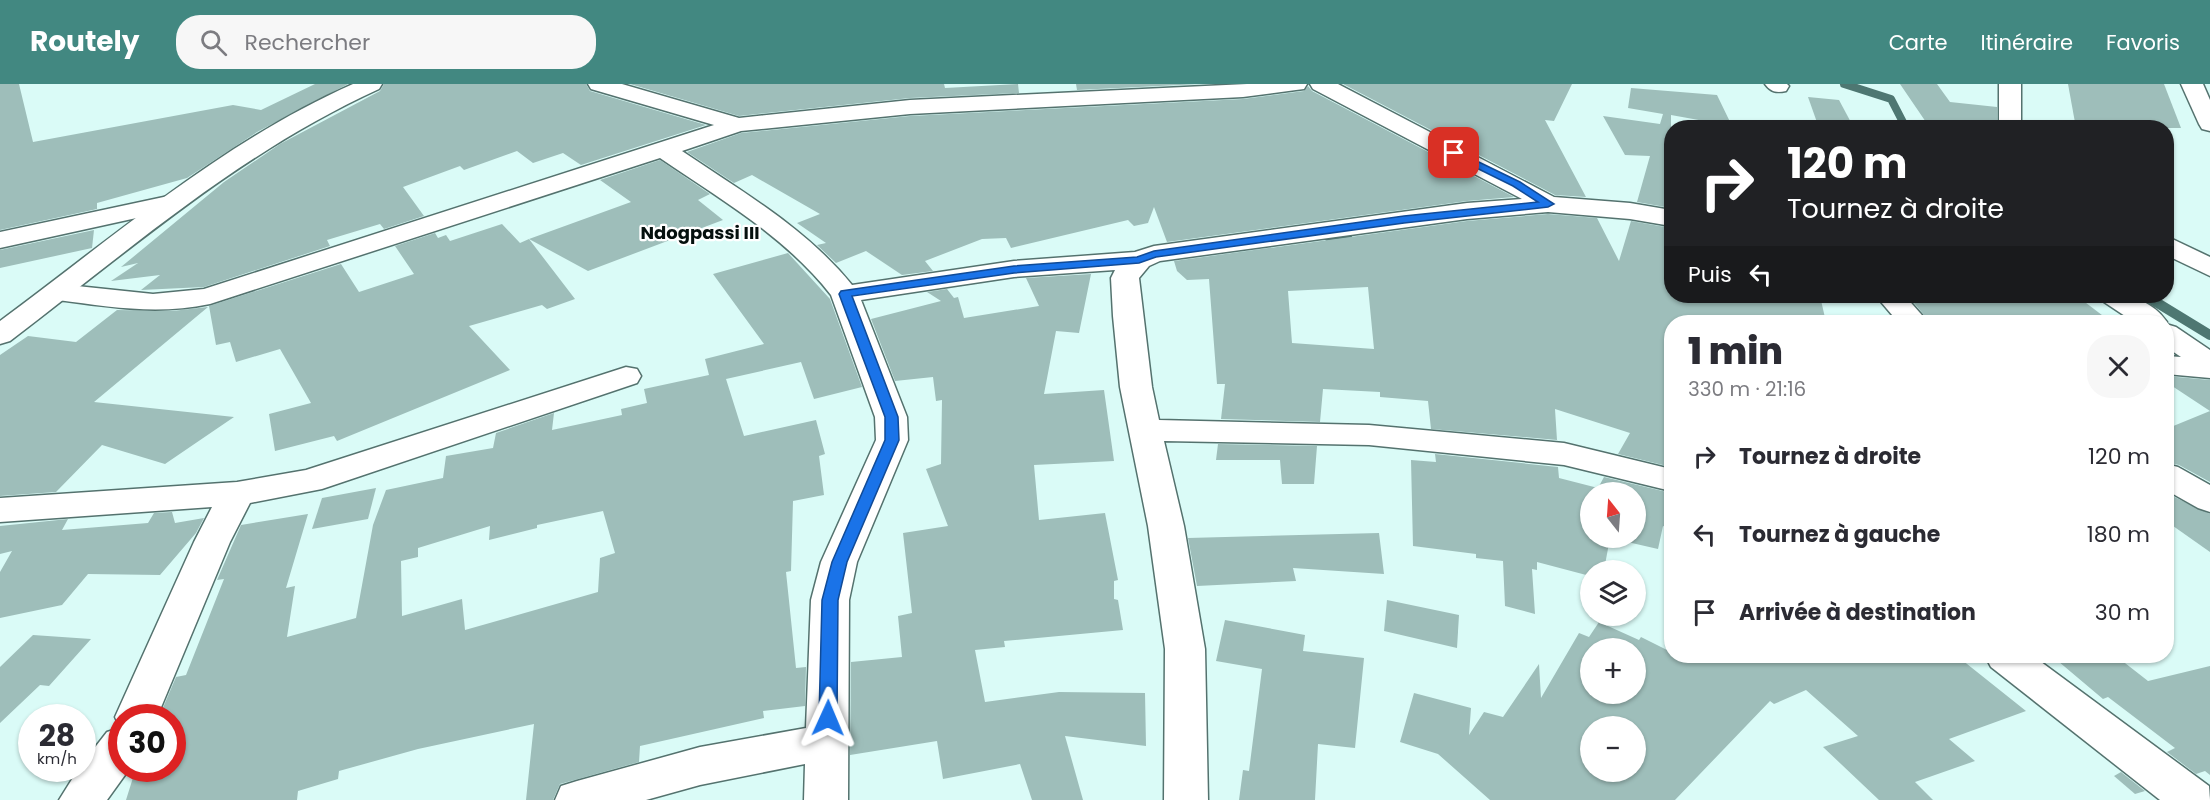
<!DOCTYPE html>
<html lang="fr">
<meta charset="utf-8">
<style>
body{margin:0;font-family:Poppins,sans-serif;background:#f7f7f7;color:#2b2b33;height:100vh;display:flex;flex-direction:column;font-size:22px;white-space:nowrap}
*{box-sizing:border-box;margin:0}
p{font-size:20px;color:#7c7c81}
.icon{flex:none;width:33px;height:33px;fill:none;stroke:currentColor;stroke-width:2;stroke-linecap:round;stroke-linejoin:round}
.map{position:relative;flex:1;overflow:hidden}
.side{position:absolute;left:1664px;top:231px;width:510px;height:348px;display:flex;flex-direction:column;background:#fff;border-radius:24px;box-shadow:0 2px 4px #0004}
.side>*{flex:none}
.banner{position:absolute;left:1664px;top:36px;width:510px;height:183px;border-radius:24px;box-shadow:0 2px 4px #0004;background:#202124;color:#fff;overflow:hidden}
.needle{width:39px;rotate:343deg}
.fabs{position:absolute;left:1580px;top:398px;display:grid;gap:12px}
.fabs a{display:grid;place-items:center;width:66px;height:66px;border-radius:50%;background:#fff;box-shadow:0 2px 4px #0004;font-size:30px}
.speed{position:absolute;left:18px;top:620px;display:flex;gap:12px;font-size:30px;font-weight:700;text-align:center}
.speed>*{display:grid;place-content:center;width:78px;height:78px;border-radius:50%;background:#fff;box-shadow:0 2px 4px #0004;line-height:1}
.speed small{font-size:15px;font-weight:400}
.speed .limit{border:9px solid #d22;background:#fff;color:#111}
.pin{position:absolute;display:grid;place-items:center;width:51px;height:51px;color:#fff;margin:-26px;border-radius:12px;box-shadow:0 3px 9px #0006}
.me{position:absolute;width:66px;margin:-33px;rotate:1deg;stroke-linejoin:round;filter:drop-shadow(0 0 4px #0008)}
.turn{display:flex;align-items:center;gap:21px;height:126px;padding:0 24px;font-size:27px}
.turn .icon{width:78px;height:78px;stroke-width:2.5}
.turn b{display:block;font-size:42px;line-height:51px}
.then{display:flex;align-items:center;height:57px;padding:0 24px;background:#0003;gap:12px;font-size:22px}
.round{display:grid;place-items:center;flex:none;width:63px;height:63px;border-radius:24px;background:#f7f7f7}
.headline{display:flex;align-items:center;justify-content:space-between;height:102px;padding:0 24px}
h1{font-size:36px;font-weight:800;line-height:45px}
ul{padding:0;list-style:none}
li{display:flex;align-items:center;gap:18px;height:78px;padding:0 24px}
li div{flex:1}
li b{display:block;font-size:22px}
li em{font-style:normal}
header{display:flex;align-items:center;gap:36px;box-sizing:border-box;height:84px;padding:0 30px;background:#428881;color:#fff}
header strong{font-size:28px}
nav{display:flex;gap:33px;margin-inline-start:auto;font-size:21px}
.search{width:420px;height:54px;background:#f7f7f7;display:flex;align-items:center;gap:15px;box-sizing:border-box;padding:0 21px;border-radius:24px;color:#7c7c81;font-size:22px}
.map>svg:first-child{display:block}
</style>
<header>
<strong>Routely</strong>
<div class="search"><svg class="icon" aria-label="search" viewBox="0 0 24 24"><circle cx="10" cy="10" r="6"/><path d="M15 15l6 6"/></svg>Rechercher</div>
<nav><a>Carte</a><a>Itinéraire</a><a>Favoris</a></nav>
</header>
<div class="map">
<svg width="2210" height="716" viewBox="0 0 2210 716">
<rect width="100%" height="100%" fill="#dafbf7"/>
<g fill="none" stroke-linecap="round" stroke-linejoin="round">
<g stroke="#4e7772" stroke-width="8">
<polyline points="1844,0 1891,15 1906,44"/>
<polyline points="1328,153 1348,152"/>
</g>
<polyline stroke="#4e7772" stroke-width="10" points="2146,212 2210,251"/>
</g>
<g fill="#9ebeba" fill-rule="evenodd">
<polygon points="0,0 19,0 33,58 233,21 261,26 315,0 348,0 257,48 187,94 97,119 97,125 0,146"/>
<polygon points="384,0 586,0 590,7 706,41 581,81 563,69 533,79 517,67 464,86 460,82 403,103 424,132 384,145 380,140 327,156 330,162 204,203 141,206 160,191 111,197 138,179 121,183 224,98 280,60 380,7"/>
<polygon points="630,0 944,0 945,4 1018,0 1019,9 910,14 739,32"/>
<polygon points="1076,0 1200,0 1077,6"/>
<polygon points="1343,0 1572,0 1554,37 1545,36 1586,113 1555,111"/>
<polygon points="1900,0 1937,0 1950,18 1997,23 1997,44 1930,44"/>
<polygon points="2068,0 2164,0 2181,44 2076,44"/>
<polygon points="1308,2 1312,7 1514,113 1467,117 1167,158 1154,123 1148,139 1134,142 1128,136 1011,164 1006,154 982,155 925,177 933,187 902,191 866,167 836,179 817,161 826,159 797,139 820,130 752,91 734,99 687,68 741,49 910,32 1243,15 1304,7"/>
<polygon points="1631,4 1717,11 1732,42 1671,31 1671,124 1637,118 1650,72 1625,71 1603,32 1660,40 1663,30 1628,24"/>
<polygon points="1808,13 1839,16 1854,44 1819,44"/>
<polygon points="660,76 710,110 698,116 723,136 588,187 529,155 631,118 600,96"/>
<path d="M1548 130 1597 134 1619 177 1631 137 1671 144V212H1820L1826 238H1671V383L1618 370 1630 349 1555 325 1557 356 1431 345 1428 317 1380 313V308L1323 305 1320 338 1221 335 1225 300H1217L1209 195 1187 196 1177 187 1174 177 1467 137ZM1368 203 1374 265 1292 259 1288 207Z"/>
<polygon points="502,140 520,159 529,155 575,215 547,225 542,221 469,242 510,286 337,357 334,352 275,367 269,330 311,319 280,265 236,278 230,258 216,261 209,222 341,180 359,208 414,190 395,162 435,149 438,154 446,151 450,157"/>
<polygon points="94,146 92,164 0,184 0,166"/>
<path d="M788 169 830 215 862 303 814 315 801 278 726 295 744 352 816 336 825 370 819 372 824 411 793 417 791 487 786 488 796 584 806 583 805 622 763 627 764 634 640 662 639 678 560 700 553 716H526L534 640 418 665 339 687 338 695 298 707 297 716H126L136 684H172V633H159L176 593 186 591 224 495 217 496 241 441 308 430 286 504 295 502 287 553 356 534 373 441 386 406 443 394 446 372 493 364 496 349 554 329 552 346 622 331 621 325 647 319 644 305 709 291 705 275 764 260 713 190ZM603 427 615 469 600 474 598 508 465 546 462 515 402 532 401 477 418 473V464L490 442 489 456 537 444V441Z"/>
<polygon points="1091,190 1079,249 1056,247 1044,310 1104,306 1114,377 1034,381 1039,436 1105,429 1118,496 1114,497 1114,515 1118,516 1123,546 1004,557 1005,563 975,566 985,618 1059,608 1145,609 1146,662 1065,652 1083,716 1032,716 1020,680 943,695 937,657 850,671 851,578 902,573 898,532 912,529 903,449 948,442 926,385 941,380 942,316 936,317 933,293 895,297 871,235 941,217 927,208 947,205 954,214 958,213 964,234 1039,222 1026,194"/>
<polygon points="1908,212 2077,212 2111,238 1930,238"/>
<polygon points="208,223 94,318 234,333 165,380 102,361 56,408 0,412 0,271 28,252 76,258 117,226 172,227"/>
<polygon points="2166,292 2210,296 2210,398 2179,381 2166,378 2166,345 2210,327 2166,298"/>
<polygon points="1218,360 1317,362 1314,400 1282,400 1280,376 1216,376"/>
<path d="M1435 370 1558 383 1559 394 1598 404 1604 393 1671 409V445L1663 442 1658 465 1610 454 1604 486H1590V492L1537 478V486L1532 485 1535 530 1505 522 1503 477 1476 474V470L1413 462 1411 376 1436 378ZM1590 408H1635V453H1590Z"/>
<polygon points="376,404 368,435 312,445 322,414"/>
<polygon points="2166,409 2210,430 2210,468 2166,437"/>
<polygon points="172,428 175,439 204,434 196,449 160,491 88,490 62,521 0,534 0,488 12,467 0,470 0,442 68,435 62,446 148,439 154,429"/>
<polygon points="1379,449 1384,490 1293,484 1296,497 1197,502 1188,454"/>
<polygon points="1387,516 1459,531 1457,564 1384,547"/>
<polygon points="1225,536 1305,551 1303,567 1364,574 1355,664 1318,660 1315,716 1239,716 1243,686 1249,687 1262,585 1216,577"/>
<path d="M1599 538 1639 556 1641 553 1671 568V572H1957L2026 627 1949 655 1975 677 1915 698 1933 716H1879L1823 663 1858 652 1806 606 1774 620 1770 617 1675 716H1490L1438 670 1400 658 1414 609 1471 624 1469 651 1484 628 1503 633 1539 580 1541 614 1579 549 1589 553ZM1590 564H1635V609H1590ZM1590 642H1635V687H1590Z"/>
<polygon points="33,551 91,555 49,602 40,601 0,639 0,583"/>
<polygon points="2052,572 2116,572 2148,597 2210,582 2210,691 2205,687 2196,690 2167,668 2175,664 2108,613 2103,615"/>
<polygon points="2121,688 2145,707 2135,710 2114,692"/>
</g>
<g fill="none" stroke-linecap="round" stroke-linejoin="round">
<g stroke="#54726e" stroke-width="3">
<g id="minor">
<path d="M588 0H622L739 34 910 16 1247 0H1307L1304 5 1296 6 1243 13 910 30 741 47 682 67C741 107 806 144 852 201L1014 177 1135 168 1154 162 1467 119 1522 115 1313 5 1310 0H1338L1554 113 1630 119 1671 126V142L1630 135 1548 128 1467 135 1160 177 1149 182 1139 194 1152 303 1159 336 1369 341 1564 359 1671 385V407L1564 381 1369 361 1164 357 1184 442 1205 565 1208 716H1164L1165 565 1148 442 1120 303 1113 232 1111 194 1115 186 1014 193 861 216 907 333 908 356 857 478 849 516 848 716H804L805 680 700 701 646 716H555L561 702 577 697 700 663 806 644 811 516 821 478 876 356 875 333 831 211C786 153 720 115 660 74L210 220C158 231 110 223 58 216L48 214 44 208 48 202 58 200 153 210 204 205 714 41 591 5Z"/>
<path d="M1765 0H1787L1789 2 1786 7C1776 9 1771 8 1765 0Z"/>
<rect x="1999" y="0" width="22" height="44"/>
<polygon points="2181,0 2203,0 2210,16 2210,47 2202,45 2199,40"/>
<polygon points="173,111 182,114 186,119 182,124 0,164 0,148"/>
<polygon points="2166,152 2210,173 2210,192 2166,171"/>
<polygon points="1876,212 1905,212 1928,238 1898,238"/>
<path d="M2100 212C2125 209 2151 215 2167 238H2134L2104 218Z"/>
<polygon points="2166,240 2176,243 2210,266 2210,294 2166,290 2166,272 2181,273 2166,263"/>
<polygon points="626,283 637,285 641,292 637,299 322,405 250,419 230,458 157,633 122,633 122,684 130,684 107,716 59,716 79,684 82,684 82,680 107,648 120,644 115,633 194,458 212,423 0,438 0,414 237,398 306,386"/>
<polygon points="2166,380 2178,383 2210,401 2210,428 2198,424 2166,406"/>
<polygon points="1985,572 2033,572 2209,702 2210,716 2160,716 1991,583"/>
</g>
</g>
<g stroke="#54726e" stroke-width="3">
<path id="major" d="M353 0H382L379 5C239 69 131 165 10 257L0 260V237C114 153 222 58 353 0Z"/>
</g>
<use href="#minor" fill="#fff" fill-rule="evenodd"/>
<use href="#major" fill="#fff" fill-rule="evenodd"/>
</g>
<polygon fill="#1a73e8" stroke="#114b97" stroke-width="1.5" points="1454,66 1520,98 1554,120 1548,123 1404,139 1156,173 1139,179 1014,189 852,212 898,333 899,356 847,478 838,516 837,634 834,640 822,640 819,634 822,516 832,478 885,356 885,333 839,210 841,207 1014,182 1137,173 1154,167 1404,132 1538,118 1513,102 1450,71 1449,69"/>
<g text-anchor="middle" stroke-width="4.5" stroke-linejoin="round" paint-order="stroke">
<g font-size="18" font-weight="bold" fill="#05100e" stroke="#fff">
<text x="700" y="155">Ndogpassi III</text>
</g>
</g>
</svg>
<div class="fabs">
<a><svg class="needle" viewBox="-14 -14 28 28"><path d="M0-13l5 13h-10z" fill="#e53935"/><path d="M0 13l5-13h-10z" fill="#7c7c81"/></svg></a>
<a><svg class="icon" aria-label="layers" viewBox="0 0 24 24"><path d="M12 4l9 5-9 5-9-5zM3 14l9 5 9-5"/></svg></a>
<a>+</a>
<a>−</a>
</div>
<div class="speed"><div>28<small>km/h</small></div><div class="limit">30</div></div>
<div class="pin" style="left:1454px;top:69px;background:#d93025"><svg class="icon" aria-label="arrive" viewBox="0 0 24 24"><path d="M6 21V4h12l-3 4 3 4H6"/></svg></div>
<svg class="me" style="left:828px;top:634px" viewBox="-20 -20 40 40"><path d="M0-17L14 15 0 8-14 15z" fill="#1a73e8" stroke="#fff" stroke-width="4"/></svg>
<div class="banner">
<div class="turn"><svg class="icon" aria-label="right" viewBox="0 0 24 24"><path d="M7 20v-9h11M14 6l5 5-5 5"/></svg><div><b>120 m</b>Tournez à droite</div></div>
<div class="then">Puis<svg class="icon" aria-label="left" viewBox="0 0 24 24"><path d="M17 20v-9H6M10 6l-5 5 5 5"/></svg></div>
</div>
<section class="side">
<div class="headline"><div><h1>1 min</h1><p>330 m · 21:16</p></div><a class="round"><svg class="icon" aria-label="close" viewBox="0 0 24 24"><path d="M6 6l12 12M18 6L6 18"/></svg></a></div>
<ul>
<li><svg class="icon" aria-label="right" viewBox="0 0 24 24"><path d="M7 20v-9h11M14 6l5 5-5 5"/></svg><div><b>Tournez à droite</b></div><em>120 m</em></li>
<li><svg class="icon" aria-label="left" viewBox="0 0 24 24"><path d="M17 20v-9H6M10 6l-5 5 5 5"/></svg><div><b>Tournez à gauche</b></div><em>180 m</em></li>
<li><svg class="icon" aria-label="arrive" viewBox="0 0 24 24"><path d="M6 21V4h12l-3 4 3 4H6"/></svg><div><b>Arrivée à destination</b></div><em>30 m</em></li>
</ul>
</section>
</div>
